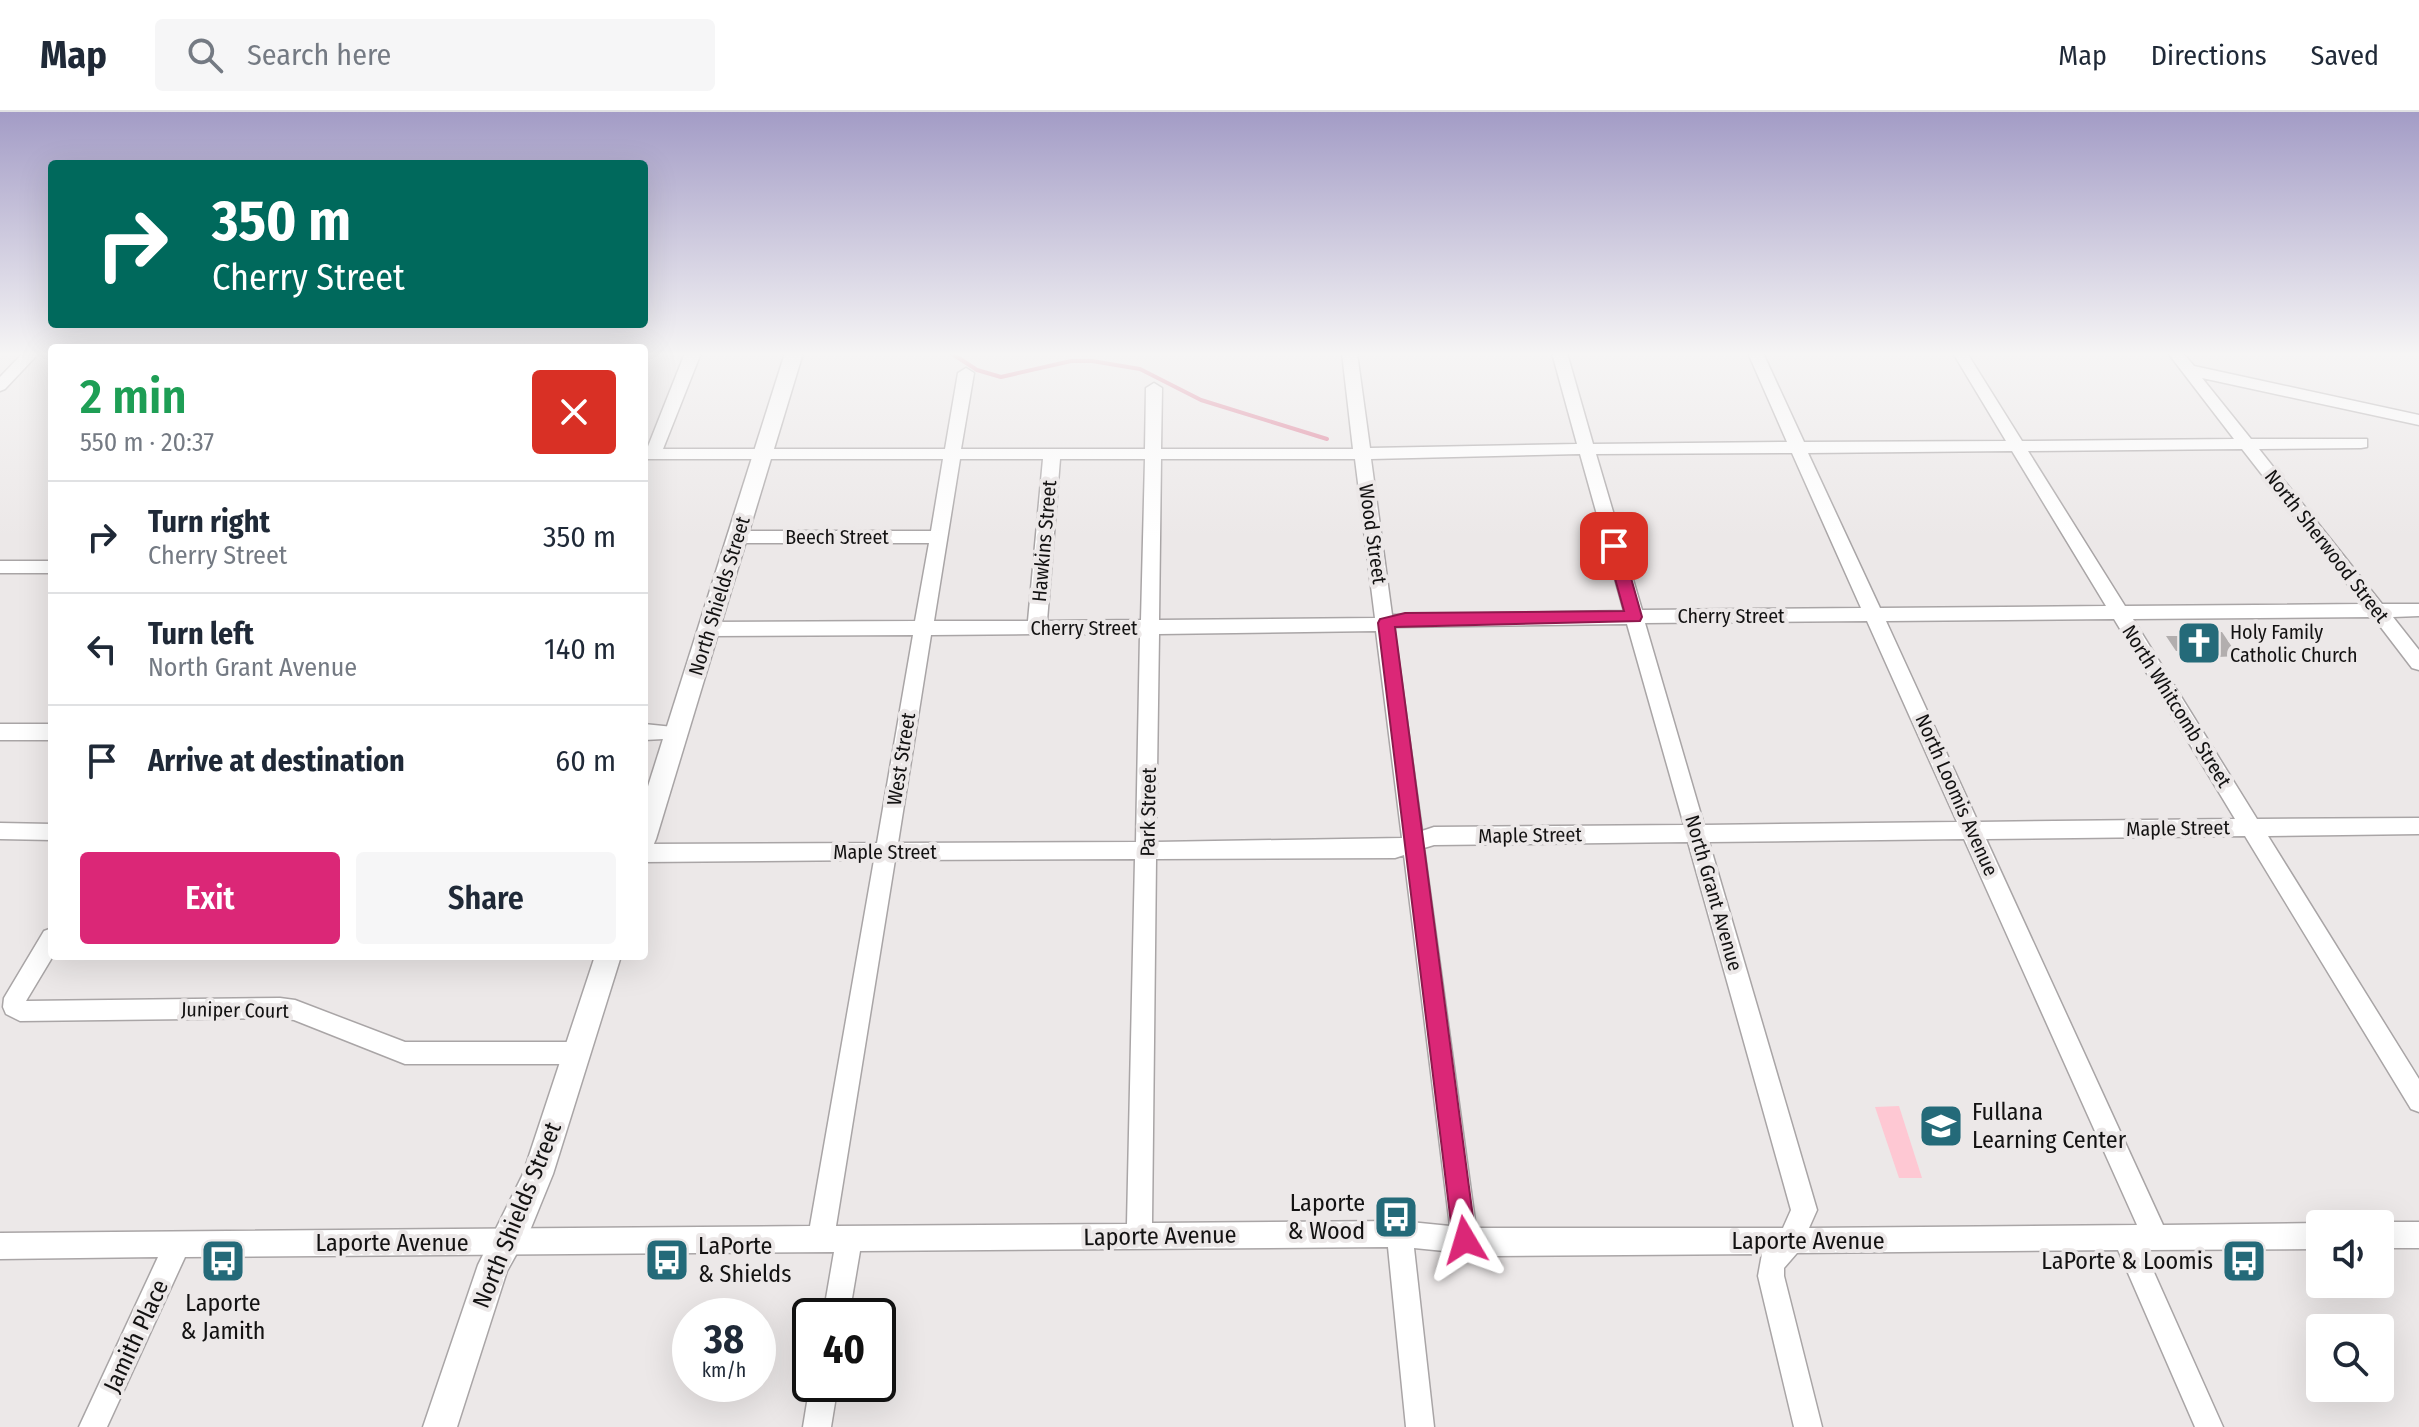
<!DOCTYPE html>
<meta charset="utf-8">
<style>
body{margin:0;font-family:"Fira Sans Condensed",sans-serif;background:#f6f6f7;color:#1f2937;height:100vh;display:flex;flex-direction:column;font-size:30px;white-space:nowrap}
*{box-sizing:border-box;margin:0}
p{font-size:26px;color:#747a83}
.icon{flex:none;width:44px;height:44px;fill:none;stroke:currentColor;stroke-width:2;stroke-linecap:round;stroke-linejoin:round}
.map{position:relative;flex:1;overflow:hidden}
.panel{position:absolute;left:48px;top:232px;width:600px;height:616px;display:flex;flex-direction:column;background:#fff;border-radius:8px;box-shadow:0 8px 32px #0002}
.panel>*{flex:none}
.banner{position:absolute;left:48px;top:48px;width:600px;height:168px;border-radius:8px;box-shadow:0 8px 32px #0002;background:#00695c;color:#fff;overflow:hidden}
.fabs{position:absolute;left:2306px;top:1098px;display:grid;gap:16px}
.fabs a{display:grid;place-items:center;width:88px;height:88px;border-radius:8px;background:#fff;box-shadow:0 8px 32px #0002;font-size:40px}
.speed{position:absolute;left:672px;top:1186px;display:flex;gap:16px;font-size:40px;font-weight:700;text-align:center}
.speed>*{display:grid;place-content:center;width:104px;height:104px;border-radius:50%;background:#fff;box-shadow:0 8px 32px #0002;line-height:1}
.speed small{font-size:20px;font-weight:400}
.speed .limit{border:4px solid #111;border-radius:12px;background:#fff;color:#111}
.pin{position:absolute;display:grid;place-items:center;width:68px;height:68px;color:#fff;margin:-34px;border-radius:16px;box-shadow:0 4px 12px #0006}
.me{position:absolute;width:88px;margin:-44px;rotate:353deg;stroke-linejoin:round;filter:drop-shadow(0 0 6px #0008)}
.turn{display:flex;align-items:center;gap:28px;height:168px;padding:0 32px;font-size:36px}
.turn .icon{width:104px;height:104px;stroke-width:2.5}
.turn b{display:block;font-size:56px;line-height:68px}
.round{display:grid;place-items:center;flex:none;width:84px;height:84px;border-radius:8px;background:#f6f6f7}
.head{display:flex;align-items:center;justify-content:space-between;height:136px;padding:0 32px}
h1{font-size:48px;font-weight:600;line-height:60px;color:#1e9e55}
.button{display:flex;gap:16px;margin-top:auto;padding:16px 32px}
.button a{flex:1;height:92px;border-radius:8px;background:#db2777;color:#fff;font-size:32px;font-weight:600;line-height:92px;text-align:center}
.button a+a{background:#f6f6f7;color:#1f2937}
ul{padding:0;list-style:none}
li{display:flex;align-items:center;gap:24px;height:112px;padding:0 32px;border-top:2px solid #e0e1e3}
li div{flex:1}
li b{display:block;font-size:30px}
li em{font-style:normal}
header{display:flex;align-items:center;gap:48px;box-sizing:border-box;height:112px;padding:0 40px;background:#fff;border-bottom:2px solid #e0e1e3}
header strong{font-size:38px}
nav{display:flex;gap:44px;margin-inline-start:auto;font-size:28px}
.search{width:560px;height:72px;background:#f6f6f7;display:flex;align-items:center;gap:20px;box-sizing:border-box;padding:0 28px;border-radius:8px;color:#747a83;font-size:30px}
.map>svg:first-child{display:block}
</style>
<header>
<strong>Map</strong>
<div class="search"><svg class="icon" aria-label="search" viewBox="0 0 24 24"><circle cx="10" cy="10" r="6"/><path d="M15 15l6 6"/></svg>Search here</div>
<nav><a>Map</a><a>Directions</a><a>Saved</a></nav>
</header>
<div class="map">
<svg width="2419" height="1315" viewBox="0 0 2419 1315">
<rect width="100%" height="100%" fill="#ece8e8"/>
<polygon fill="#fec8d3" points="1899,994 1922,1066 1899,1066 1875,995"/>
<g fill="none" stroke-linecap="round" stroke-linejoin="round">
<polyline stroke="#dd7892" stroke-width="4" points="951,241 977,258 1001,265 1071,249 1092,249 1140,257 1201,288 1327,327"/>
</g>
<polygon fill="#b2aeae" points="2205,520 2222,520 2238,544 2218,545 2210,538 2176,539 2166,524 2207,524"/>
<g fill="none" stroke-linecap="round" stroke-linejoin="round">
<g stroke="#a9a5a6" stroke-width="3">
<g id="minor">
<polygon points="23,241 39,241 5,277 0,279 0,265"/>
<path d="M685 241H701L663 337H945L958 261 966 256 974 261 961 337H1145L1146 276 1154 271 1162 276 1161 337H1353L1342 241H1357L1370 336 1577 332 1552 241H1567L1593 332 1787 330 1748 241H1763L1804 330 2006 329 1953 241H1967L2022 329 2234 327 2168 241H2183L2194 254 2419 303V313L2202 266 2251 327H2367V335L2361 336 2259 337 2382 492H2419V504L2393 505 2419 538V558L2412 556 2373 505 2133 507 2257 707 2419 706V722L2268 724 2419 967V1000L2411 997 2245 724 1986 727 2163 1113 2320 1111 2322 1112 2320 1137 2144 1138 2223 1315H2195L2118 1138 1797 1141 1784 1156V1164L1822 1315H1794L1758 1164 1762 1142 1495 1144 1414 1136 1434 1315H1406L1388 1135 860 1139 849 1204H823L834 1140 185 1145 107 1315H79L158 1145 0 1147V1121L810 1114 874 748 644 750V732L877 731 913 523 709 524 700 517 709 510 915 509 929 431H737L728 425 737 419H931L943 347H644V337H647ZM2242 337 2363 492 2125 494 2028 339ZM2012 339 2106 494 1880 496 1808 341ZM1792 341 1861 496 1642 498 1596 342ZM1580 342 1624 499 1392 503 1371 347ZM960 347H1043L1028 509H934ZM1060 347H1145L1141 508 1047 509ZM1161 347H1355L1375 506 1159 508ZM2114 507 2235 707 1978 710 1886 509ZM1867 509 1957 710 1704 713 1645 511ZM1627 512 1684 713 1434 715 1422 719 1394 515ZM1376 519 1402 726 1156 730 1159 522ZM1035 522H1140L1136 730 898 731 931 523ZM1964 727 2137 1113 1809 1116 1817 1098 1709 730ZM1688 730 1791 1098 1783 1116H1476L1424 736 1434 733ZM1404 743 1450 1114 1400 1109 1152 1111 1156 747 1395 746ZM1135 747 1127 1112 836 1114 895 748Z"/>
<rect x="0" y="449" width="52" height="12"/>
<rect x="0" y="612" width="52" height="16"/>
<polygon points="644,612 683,616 686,621 683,626 644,628"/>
<polygon points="0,711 52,712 52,728 0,727"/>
<polygon points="52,816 53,844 26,889 280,886 295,888 405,930 578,930 586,933 590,941 586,949 578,952 405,952 294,908 280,906 20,909 6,902 3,895 4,886 44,819"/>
<polygon points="2380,1110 2419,1110 2419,1136 2380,1136 2380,1112 2376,1112"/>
<polygon points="810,1272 838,1272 831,1315 803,1315"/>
</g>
</g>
<g stroke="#a9a5a6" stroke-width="3">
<g id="major">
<polygon points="785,241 803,241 656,727 653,734 644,737 644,687"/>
<polygon points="595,844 621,844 553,1062 531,1116 507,1159 457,1315 423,1315 478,1153 523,1062"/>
</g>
</g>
<use href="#minor" fill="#fff" fill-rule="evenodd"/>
<use href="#major" fill="#fff" fill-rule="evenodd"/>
</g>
<linearGradient id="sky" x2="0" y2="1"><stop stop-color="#a39cc6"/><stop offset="0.57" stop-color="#f6f5f5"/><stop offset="1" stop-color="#f6f5f5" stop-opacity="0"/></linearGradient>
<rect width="2419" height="425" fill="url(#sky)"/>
<polygon fill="#db2777" stroke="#8e194d" stroke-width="2" points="1614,428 1622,434 1642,505 1640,509 1395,515 1476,1128 1473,1136 1465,1139 1457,1136 1453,1128 1378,511 1380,507 1405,501 1624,499 1606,434"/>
<defs>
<g id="church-square" transform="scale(2.3)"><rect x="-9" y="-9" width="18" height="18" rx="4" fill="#246a79" stroke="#ece8e8"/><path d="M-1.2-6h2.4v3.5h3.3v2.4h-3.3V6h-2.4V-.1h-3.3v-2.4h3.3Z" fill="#fff"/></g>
<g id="school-square" transform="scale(2.3)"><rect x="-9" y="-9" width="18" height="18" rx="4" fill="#246a79" stroke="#ece8e8"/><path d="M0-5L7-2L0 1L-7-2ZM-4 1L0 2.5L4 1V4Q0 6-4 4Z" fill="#fff"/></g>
<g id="bus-square" transform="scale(2.3)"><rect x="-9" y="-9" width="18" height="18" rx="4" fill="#246a79" stroke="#ece8e8"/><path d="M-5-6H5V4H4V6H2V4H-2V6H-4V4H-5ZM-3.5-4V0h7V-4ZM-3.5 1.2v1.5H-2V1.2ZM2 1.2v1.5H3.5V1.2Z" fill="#fff"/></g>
</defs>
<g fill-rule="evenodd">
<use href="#church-square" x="2199" y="531"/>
<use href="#school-square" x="1941" y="1014"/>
<use href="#bus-square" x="1396" y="1105"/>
<use href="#bus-square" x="667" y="1148"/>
<use href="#bus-square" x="223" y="1149"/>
<use href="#bus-square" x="2244" y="1149"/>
</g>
<g text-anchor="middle" stroke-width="8" stroke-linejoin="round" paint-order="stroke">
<g font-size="20" fill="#131212" stroke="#ece8e8">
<text transform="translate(1373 422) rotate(82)" y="7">Wood Street</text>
<text x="837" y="432">Beech Street</text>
<text transform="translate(1044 429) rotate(-85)" y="7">Hawkins Street</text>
<text transform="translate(2327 434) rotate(52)" y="7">North Sherwood Street</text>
<text transform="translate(719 484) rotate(-73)" y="7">North Shields Street</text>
<text x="1731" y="511">Cherry Street</text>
<text x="1084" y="523">Cherry Street</text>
<text transform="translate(2177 594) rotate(58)" y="7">North Whitcomb Street</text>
<text transform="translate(901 647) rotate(-81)" y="7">West Street</text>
<text transform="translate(1957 683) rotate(66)" y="7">North Loomis Avenue</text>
<text transform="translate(1148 700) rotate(-89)" y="7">Park Street</text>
<text transform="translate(2178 716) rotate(-1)" y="7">Maple Street</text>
<text transform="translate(1530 723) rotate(-1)" y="7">Maple Street</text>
<text x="885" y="747">Maple Street</text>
<text transform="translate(1714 781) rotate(74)" y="7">North Grant Avenue</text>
<text transform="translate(235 898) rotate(1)" y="7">Juniper Court</text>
</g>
<g font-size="20" fill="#131212" stroke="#ece8e8" text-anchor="start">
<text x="2230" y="527">Holy Family<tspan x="2230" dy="23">Catholic Church</tspan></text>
</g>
<g font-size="24" fill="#131212" stroke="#ece8e8" text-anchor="start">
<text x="1972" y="1008">Fullana<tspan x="1972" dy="28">Learning Center</tspan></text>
<text x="1365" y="1099" text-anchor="end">Laporte<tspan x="1365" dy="28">&amp; Wood</tspan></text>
<text x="698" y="1142">LaPorte<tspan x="698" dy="28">&amp; Shields</tspan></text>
<text x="2213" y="1157" text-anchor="end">LaPorte &amp; Loomis</text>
<text x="223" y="1199" text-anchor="middle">Laporte<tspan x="223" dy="28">&amp; Jamith</tspan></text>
</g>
<g font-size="24" fill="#131212" stroke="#ece8e8">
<text transform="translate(517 1103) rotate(-68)" y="8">North Shields Street</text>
<text transform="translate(1160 1124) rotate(-1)" y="8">Laporte Avenue</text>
<text x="1808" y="1137">Laporte Avenue</text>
<text x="392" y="1139">Laporte Avenue</text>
<text transform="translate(136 1224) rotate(-65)" y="8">Jamith Place</text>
</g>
</g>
</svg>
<div class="fabs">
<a><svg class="icon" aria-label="sound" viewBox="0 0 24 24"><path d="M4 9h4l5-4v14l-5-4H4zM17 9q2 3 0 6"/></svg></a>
<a><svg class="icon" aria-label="search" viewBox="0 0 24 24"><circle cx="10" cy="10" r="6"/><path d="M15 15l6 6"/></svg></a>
</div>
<div class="speed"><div>38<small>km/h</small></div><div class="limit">40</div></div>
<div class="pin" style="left:1614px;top:434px;background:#d93025"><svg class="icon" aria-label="arrive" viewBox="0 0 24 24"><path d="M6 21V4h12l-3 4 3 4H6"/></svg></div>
<svg class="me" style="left:1465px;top:1128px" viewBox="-20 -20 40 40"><path d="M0-17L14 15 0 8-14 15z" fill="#db2777" stroke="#fff" stroke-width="4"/></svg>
<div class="banner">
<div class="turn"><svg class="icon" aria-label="right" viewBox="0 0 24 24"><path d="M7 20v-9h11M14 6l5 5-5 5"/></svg><div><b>350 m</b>Cherry Street</div></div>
</div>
<section class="panel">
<div class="head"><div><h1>2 min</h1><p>550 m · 20:37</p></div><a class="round" style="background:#d93025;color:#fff"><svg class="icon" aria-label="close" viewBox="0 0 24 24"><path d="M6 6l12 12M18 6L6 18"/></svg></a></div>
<ul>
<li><svg class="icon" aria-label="right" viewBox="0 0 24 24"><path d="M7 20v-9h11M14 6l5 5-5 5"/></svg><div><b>Turn right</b><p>Cherry Street</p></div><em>350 m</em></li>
<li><svg class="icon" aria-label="left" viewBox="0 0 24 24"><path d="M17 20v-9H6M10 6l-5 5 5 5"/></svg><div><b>Turn left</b><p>North Grant Avenue</p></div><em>140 m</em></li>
<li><svg class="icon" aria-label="arrive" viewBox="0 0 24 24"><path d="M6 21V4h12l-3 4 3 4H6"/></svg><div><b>Arrive at destination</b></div><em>60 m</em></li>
</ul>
<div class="button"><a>Exit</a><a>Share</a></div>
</section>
</div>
